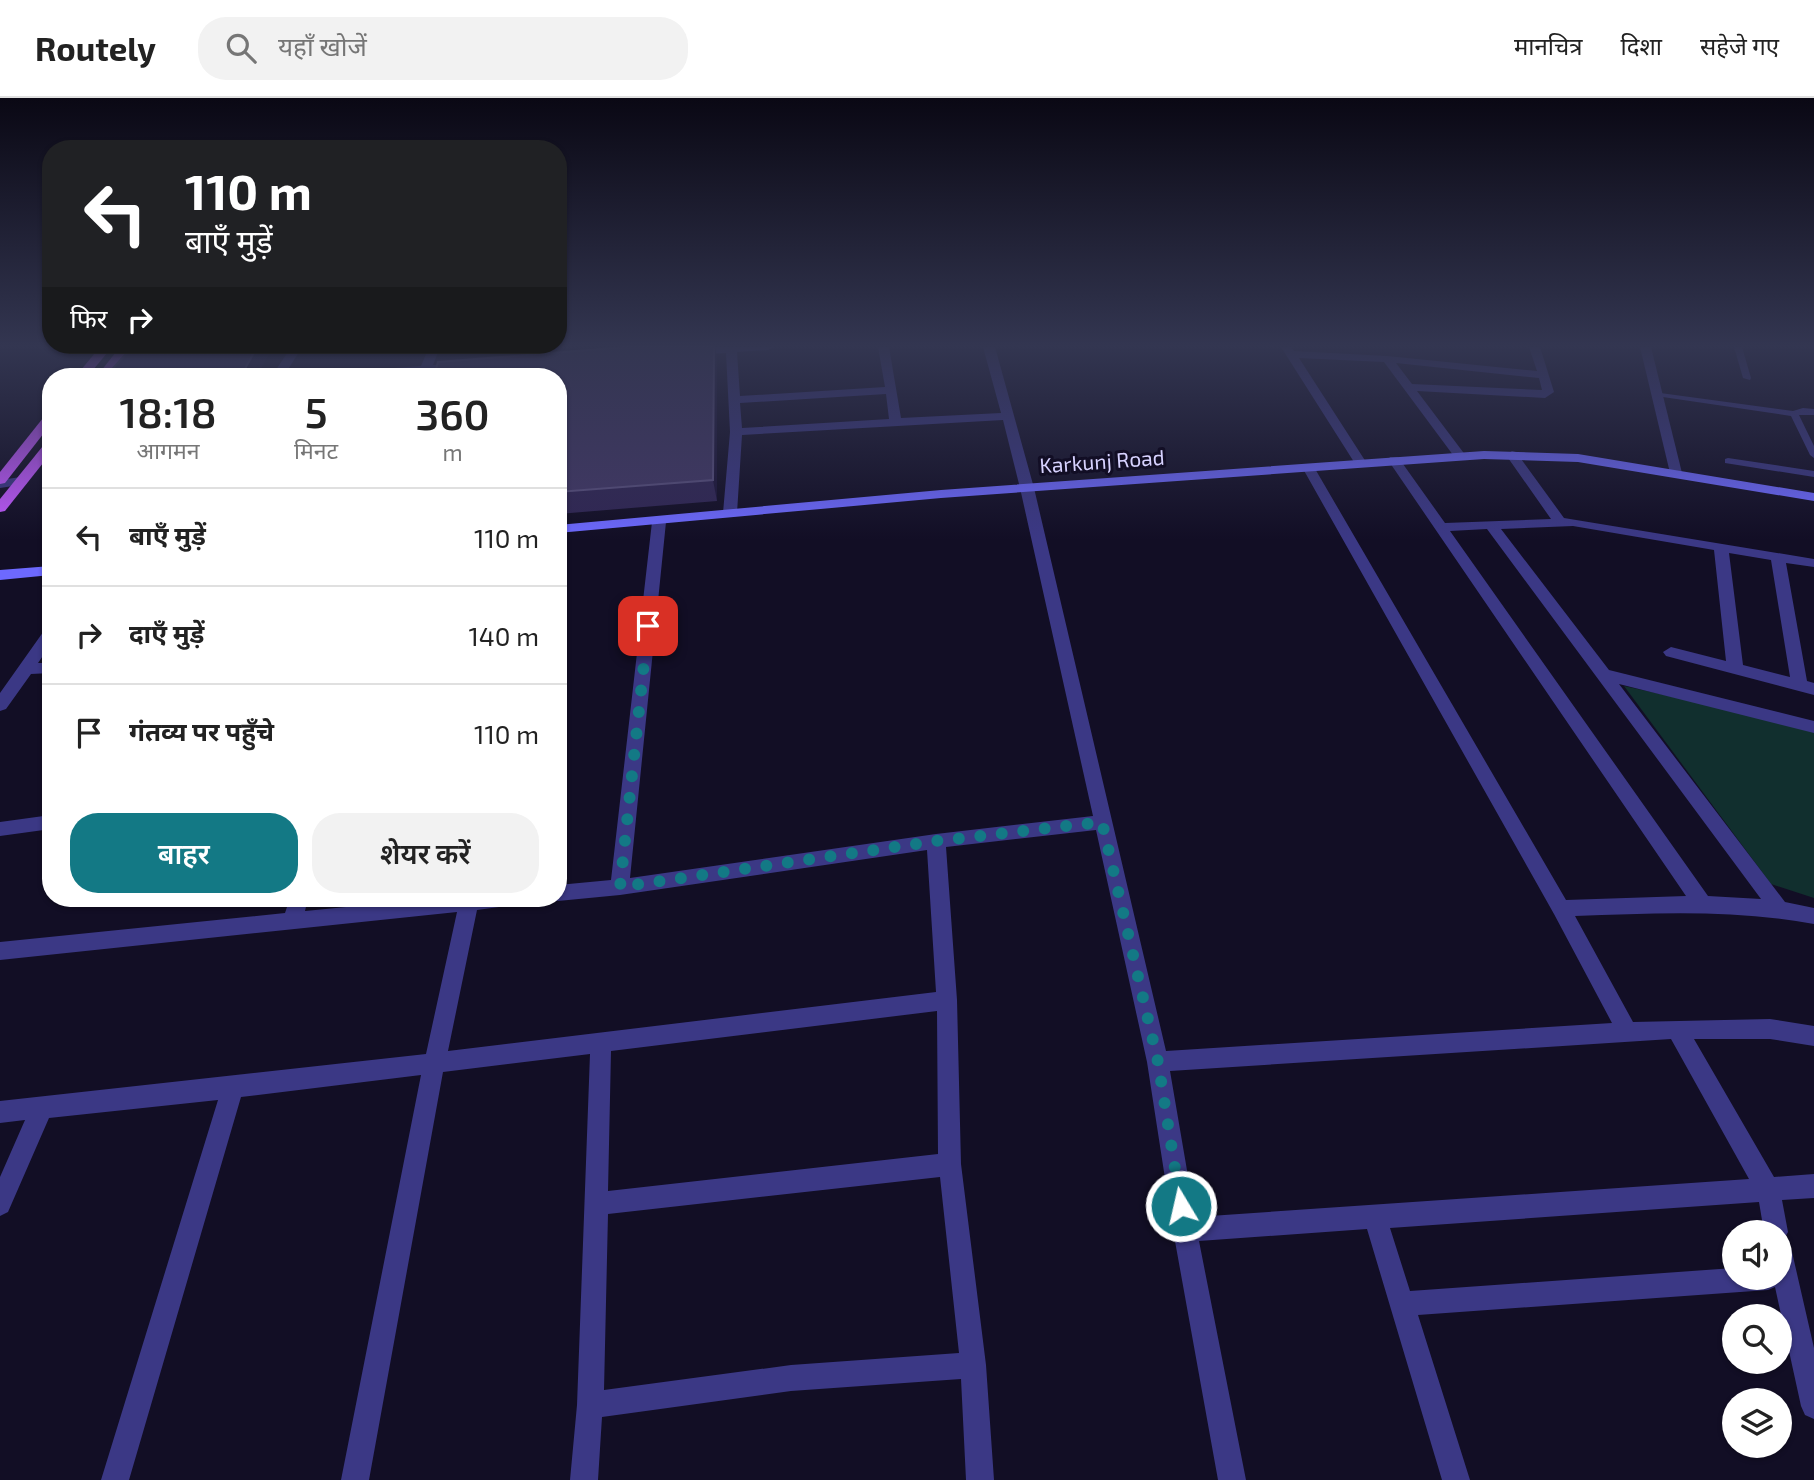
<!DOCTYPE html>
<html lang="hi">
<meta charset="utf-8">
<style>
body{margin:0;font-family:"Exo 2","Noto Sans Devanagari",sans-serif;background:#f2f2f2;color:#222;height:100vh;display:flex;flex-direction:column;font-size:26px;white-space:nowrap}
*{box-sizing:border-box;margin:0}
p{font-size:23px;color:#767676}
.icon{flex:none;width:38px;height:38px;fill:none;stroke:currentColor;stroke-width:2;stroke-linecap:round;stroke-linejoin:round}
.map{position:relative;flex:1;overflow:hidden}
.side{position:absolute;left:42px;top:270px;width:525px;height:539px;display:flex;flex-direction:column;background:#fff;border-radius:28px;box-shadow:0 2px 5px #0004}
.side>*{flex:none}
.top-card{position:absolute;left:42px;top:42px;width:525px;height:214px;border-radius:28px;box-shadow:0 2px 5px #0004;background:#202124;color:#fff;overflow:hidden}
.controls{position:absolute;left:1722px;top:1122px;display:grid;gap:14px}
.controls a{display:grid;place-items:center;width:70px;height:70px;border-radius:50%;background:#fff;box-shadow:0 2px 5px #0004;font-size:35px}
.pin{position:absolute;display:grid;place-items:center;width:60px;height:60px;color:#fff;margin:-30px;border-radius:14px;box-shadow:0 4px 10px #0006}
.me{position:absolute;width:77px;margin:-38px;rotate:351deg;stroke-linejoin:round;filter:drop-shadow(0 0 5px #0008)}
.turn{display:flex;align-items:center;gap:24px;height:147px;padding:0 28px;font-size:32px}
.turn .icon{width:91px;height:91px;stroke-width:2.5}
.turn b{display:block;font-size:49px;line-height:60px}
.then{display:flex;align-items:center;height:66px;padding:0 28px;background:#0003;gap:14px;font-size:26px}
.eta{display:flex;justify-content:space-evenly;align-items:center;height:119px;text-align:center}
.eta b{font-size:42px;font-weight:600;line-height:49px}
.primary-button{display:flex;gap:14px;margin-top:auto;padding:14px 28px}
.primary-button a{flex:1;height:80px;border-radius:28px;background:#137985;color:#fff;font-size:28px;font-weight:600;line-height:80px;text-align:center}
.primary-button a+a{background:#f2f2f2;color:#222}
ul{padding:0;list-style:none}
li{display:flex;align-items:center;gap:21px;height:98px;padding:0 28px;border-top:2px solid #e0e0e0}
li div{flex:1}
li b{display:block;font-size:26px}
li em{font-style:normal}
header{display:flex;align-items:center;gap:42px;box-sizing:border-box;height:98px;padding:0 35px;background:#fff;border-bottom:2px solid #e0e0e0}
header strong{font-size:33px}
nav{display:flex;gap:38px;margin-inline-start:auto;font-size:24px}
.search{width:490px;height:63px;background:#f2f2f2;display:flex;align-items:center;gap:18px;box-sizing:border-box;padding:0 24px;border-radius:28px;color:#767676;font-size:26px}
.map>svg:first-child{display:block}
</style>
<header>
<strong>Routely</strong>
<div class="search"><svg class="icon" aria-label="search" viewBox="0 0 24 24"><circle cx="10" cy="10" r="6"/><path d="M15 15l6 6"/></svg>यहाँ खोजें</div>
<nav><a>मानचित्र</a><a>दिशा</a><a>सहेजे गए</a></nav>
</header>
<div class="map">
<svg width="1814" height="1382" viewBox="0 0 1814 1382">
<rect width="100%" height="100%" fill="#120e25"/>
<polygon fill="#112f2e" points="1624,588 1814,630 1814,800 1771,786"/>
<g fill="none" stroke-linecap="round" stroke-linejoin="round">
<g fill="#3b3885" fill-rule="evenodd">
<polygon points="1734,249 1742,249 1751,280 1750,282 1743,280"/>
<polygon points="1653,294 1793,313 1803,310 1814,311 1814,317 1799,317 1814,348 1814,360 1810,357 1791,318 1656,298 1652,296"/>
<polygon points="1728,360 1814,373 1814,379 1725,365 1725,361"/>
</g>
<g fill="#3b3885" fill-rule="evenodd">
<polygon points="291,249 302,249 284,278 272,278"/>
<polygon points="429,249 440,249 433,267 459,266 465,269 459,272 430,274 429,278 417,278 418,275 321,278 327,275 421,268"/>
<path d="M717 249H774L768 252 737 254 740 298 885 289 878 249H889L901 320 1001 315 983 249H995L1034 390 1166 953 1612 925 1554 816 1302 369 1303 366H1313L1314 369 1566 802 1686 798 1388 362 1390 359H1398L1445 425 1551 421 1506 357 1512 353 1516 354 1564 420 1814 461V469L1786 465 1807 583 1814 585V597L1666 558 1663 554 1671 549 1726 563 1714 452 1573 428 1501 431 1609 572 1814 623V635L1619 586 1785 804 1814 810V826C1734 811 1656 815 1575 818L1633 924 1770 921 1814 928V948L1770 941H1694L1774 1079 1814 1076V1100L1782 1102 1788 1134 1783 1143 1789 1145 1792 1154 1814 1250V1321L1805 1317 1801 1308 1775 1189 1768 1192 1418 1217 1470 1382H1442L1367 1131 1199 1143 1246 1382H1218L1173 1132 1147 964 1096 732 946 749 957 902 961 1066 986 1267 994 1382H966L961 1281 791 1293 602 1319 598 1382H570L577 1307 590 956 443 974 369 1382H341L421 977 241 999 129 1382H101L218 1002 49 1020 8 1114 0 1118V1079L25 1022 0 1025V1003L426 956 457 814 0 862V844L285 815 290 800H308L305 813 438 800H523L521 806 477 812 448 953 936 894 927 752 620 797 558 803 551 801 558 800V787L611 782 652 424 659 420 666 424 630 780 936 736 1093 718 1020 390 1003 322 742 337 737 415 730 419 725 418 723 415 730 334 726 255 693 257 687 254 693 251ZM886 296 889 321 742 330 740 305ZM1487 431 1761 801 1708 798 1450 433ZM1729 455 1771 462 1790 579 1743 567ZM937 913 938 1056 608 1093 611 953ZM1671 941 1749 1081 1195 1119 1170 973ZM940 1079 959 1255 791 1267 604 1292 608 1116ZM1759 1104 1764 1134H1780V1180H1734V1170L1410 1193 1390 1130Z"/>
<path d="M1281 249H1291L1294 253 1387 258 1537 273 1529 249H1540L1554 294 1545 300 1417 293 1466 358 1460 362 1456 361 1384 264 1299 260 1366 364 1360 368 1354 364ZM1396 265 1539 280 1542 292 1412 286Z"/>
<polygon points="1640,249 1651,249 1682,375 1681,378 1676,379 1670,375"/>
<polygon points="21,379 28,383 26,386 0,390 0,382"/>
<polygon points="51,529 51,546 38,565 51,565 51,575 31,576 6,611 0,613 0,595 46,530"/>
<polygon points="51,717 51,731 0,738 0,724"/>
</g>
<g fill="#6d69ff" fill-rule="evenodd">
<polygon points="1484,353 1578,356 1814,395 1814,403 1578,364 1484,361 941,400 558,435 558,427 941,392"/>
<polygon points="51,468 51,477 0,482 0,472"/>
</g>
<g fill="#c159ff" fill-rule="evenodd">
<polygon points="100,249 112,249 88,278 76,278"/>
<polygon points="120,249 132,249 109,278 97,278"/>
<polygon points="51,314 51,326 5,385 0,386 0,374 47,315"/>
<polygon points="51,342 51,355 5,413 0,414 0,401 47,343"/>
</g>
</g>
<polygon fill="#302654" points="625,249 715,249 717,261 717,403 558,416 558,278"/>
<g fill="#1c1539">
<polygon points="257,249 273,249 257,278 241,278"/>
<polygon points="714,249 715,249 717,261 717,403 713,382"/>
</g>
<g fill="#423866" stroke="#59507e" stroke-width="2">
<polygon points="132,249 257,249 241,278 106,278"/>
<polygon points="625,249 714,249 713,382 558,394 558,278 434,278 438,264"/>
</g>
<linearGradient id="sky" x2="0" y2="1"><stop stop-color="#0a0814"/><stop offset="0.56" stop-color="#333651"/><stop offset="1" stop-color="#333651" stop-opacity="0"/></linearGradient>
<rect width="1814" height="442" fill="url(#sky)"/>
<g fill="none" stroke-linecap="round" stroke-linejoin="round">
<polyline stroke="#137985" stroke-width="12" stroke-dasharray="0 21.6" points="648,528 620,789 936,743 1102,724 1158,964 1181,1108"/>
</g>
<g text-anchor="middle" stroke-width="6" stroke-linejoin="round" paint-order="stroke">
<g font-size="21" fill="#d7d2ff" stroke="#120e25">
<text transform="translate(1102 364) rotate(-4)" y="7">Karkunj Road</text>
</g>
</g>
</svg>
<div class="controls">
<a><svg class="icon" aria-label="sound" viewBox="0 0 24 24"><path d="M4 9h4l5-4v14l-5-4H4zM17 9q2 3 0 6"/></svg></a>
<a><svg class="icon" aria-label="search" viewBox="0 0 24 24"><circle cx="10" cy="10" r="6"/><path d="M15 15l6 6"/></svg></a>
<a><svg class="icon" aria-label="layers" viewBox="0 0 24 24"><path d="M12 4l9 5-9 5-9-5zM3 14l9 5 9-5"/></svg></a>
</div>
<div class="pin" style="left:648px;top:528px;background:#d93025"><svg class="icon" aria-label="arrive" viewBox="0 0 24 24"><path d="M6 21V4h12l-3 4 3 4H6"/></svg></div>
<svg class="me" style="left:1181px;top:1108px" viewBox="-20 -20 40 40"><circle r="17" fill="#137985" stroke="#fff" stroke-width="3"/><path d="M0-11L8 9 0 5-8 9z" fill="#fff"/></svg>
<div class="top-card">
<div class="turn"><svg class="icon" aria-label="left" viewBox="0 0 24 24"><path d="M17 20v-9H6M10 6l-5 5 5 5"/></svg><div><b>110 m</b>बाएँ मुड़ें</div></div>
<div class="then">फिर<svg class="icon" aria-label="right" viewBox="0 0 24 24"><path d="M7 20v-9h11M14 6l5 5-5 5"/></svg></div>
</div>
<section class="side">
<div class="eta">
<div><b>18:18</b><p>आगमन</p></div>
<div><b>5</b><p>मिनट</p></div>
<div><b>360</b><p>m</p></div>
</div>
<ul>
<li><svg class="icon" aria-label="left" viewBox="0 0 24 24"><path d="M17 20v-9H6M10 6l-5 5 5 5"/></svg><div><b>बाएँ मुड़ें</b></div><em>110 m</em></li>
<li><svg class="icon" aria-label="right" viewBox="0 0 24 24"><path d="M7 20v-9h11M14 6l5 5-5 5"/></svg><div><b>दाएँ मुड़ें</b></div><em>140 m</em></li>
<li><svg class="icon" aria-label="arrive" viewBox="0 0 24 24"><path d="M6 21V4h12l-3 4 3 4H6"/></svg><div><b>गंतव्य पर पहुँचे</b></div><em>110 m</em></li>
</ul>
<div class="primary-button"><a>बाहर</a><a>शेयर करें</a></div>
</section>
</div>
